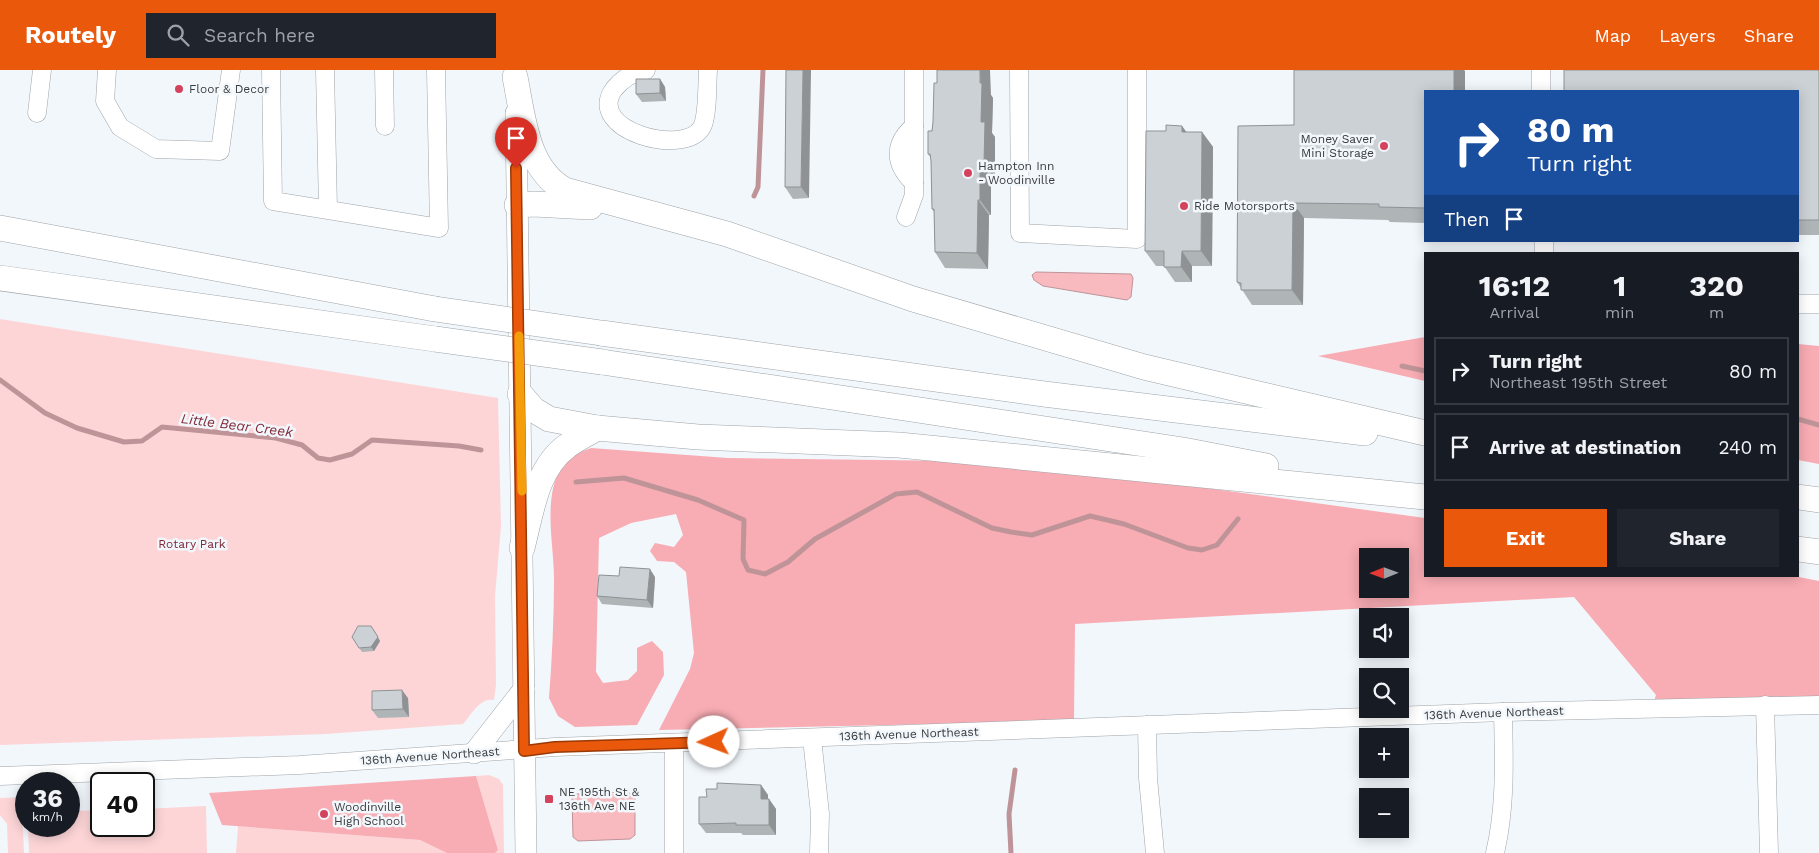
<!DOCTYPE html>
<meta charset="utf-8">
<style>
body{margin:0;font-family:"Work Sans",sans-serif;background:#20242c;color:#f1f3f6;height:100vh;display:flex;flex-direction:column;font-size:19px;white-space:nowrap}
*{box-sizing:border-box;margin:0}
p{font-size:16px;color:#9ea1a6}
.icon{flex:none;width:28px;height:28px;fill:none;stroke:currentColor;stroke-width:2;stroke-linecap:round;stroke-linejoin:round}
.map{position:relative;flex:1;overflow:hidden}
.side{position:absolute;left:1424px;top:182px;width:375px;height:325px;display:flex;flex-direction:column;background:#171b24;border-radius:0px;box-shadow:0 2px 12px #0003}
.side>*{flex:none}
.hud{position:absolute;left:1424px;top:20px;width:375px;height:152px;border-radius:0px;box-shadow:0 2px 12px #0003;background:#1a4fa0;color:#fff;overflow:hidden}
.needle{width:32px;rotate:269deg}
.fabs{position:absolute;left:1359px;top:478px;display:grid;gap:10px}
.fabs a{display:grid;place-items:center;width:50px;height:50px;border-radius:0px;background:#171b24;box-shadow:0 2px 12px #0003;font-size:25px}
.speed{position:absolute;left:15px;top:702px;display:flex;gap:10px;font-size:25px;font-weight:700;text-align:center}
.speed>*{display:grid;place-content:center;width:65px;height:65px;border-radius:50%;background:#171b24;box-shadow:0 2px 12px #0003;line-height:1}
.speed small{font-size:12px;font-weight:400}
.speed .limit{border:2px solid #111;border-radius:8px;background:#fff;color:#111}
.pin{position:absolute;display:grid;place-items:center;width:42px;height:42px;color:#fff;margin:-51px -21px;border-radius:50% 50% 50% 0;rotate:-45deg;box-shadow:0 0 5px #0007}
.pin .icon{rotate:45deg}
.me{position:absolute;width:55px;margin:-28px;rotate:268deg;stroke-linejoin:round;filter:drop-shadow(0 0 4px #0008)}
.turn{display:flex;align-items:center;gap:18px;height:105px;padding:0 20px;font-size:22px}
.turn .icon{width:65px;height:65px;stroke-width:2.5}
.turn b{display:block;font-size:35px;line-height:42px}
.then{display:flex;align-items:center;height:48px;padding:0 20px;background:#0003;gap:10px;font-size:19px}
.eta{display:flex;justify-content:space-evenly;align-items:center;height:85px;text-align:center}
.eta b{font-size:30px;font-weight:700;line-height:35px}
.button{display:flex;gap:10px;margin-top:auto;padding:10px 20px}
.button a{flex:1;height:58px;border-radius:0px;background:#ea580c;color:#fff;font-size:20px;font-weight:700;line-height:58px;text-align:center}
.button a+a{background:#20242c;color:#f1f3f6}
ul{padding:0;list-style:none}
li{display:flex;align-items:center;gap:15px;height:68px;margin:0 10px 8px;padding:0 10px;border:2px solid #363941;border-radius:0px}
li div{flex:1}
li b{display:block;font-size:19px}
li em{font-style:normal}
header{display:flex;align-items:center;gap:30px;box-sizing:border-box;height:70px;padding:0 25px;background:#ea580c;color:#fff}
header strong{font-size:24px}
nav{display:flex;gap:28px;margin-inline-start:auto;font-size:18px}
.search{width:350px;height:45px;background:#20242c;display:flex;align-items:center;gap:12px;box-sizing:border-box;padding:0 18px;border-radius:0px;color:#9ea1a6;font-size:19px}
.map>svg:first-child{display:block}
</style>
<header>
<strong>Routely</strong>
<div class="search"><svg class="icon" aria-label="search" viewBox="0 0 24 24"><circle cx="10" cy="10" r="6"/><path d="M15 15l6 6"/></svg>Search here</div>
<nav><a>Map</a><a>Layers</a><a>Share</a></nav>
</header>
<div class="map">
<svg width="1819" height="783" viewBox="0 0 1819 783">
<rect width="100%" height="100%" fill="#f2f7fc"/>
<g fill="#fdd5d7">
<path d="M0 249 498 328 501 456 495 526 496 615 494 630C480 627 471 645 463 654L326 664 0 675Z"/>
<polygon points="489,705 499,709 503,715 504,783 495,783 498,780 476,706"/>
<polygon points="26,727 26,738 22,738 24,783 8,783 7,754 0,745 0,728"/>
<polygon points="206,736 207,783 29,783 28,756 69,756 69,741 101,740 101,756 144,756 144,739"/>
<polygon points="238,756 420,770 447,783 236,783"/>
</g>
<g fill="#f8acb3" fill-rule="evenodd">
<polygon points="1425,267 1425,311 1318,286"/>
<polygon points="1798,274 1819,276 1819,394 1798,390"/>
<path d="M591 378 728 388 958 391 1081 401 1425 448V506H1794L1819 511V636L1652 637 1656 625 1574 527 1075 554 1074 651 659 660 690 599 694 583 686 502 674 492 657 491 650 481 655 473 674 477 683 465 676 444 631 453 599 468 596 602 603 613 628 610 637 601V578L652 571 663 582 664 605 637 655 575 657 558 646 549 628C552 589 554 549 554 509 554 474 543 432 560 399 567 386 578 383 591 378ZM1368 486H1400V519H1368Z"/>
<polygon points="476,706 498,780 495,783 447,783 420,770 222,755 209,723"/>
</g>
<g fill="#f8babf" stroke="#bf9498">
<polygon points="1036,202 1131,204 1133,208 1131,227 1127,230 1043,216 1034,210 1032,205"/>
<polygon points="628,722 635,728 635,765 630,769 578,771 573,767 572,728 576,724"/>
</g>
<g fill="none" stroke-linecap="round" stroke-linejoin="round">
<g stroke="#bf9498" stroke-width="5">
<polyline points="754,126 758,117 763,0"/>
<polyline points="1402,296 1425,301"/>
<polyline points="0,310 45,343 77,358 124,372 142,371 162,357 276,368 302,375 318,388 330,390 352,384 372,370 459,376 481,380"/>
<polyline points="1798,349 1819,355"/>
<polyline points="576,412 624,408 698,430 744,450 743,489 748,500 765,504 788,492 815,469 896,424 917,422 992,458 1011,462 1032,465 1090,446 1124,454 1188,478 1202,480 1217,475 1238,449"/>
<polyline points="1011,783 1009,744 1015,700"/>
</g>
<g stroke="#9fa4a8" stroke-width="19">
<g id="minor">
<polyline points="107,0 105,31 120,57 156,79 220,81 231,0"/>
<polyline points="271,0 273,131 439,158 436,0"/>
<polyline points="325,0 328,139"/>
<polyline points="384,0 385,56"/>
<path d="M646 0C633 2 622 9 614 19 584 60 685 88 702 57 708 45 707 14 708 0"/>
<polyline points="1019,0 1020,163 1137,169 1137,0"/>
<polyline points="1541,0 1541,21"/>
<polyline points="37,43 42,0"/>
<path d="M914 56C893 74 894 94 914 113"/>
<polyline points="906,147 914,125 914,0"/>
<polyline points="1544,171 1544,184"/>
<polyline points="1798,234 1819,234"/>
<polyline points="1765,635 1769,783"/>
<polyline points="1147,655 1148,708 1155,783"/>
<polyline points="812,668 820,744 819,783"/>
<polyline points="674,673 674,783"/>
<polyline points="0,706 300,695 555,677 1503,642 1819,635"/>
<path d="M1495 783C1506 736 1504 690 1503 642"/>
</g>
</g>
<g stroke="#9fa4a8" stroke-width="22">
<g id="major">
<polyline points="516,43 526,783"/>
<polyline points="474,683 524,619"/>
</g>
</g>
<g stroke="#9fa4a8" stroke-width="26">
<g id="highway">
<path d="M515 7C523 46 526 99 565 120L727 164 913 229 1144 297 1425 363"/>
<polyline points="517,135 534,134 590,137"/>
<polyline points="0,158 435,239"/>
<polyline points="0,208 435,269"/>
<polyline points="601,263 1044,324 1365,363"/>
<polyline points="602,292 1183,380 1266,396"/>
<polyline points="520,324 534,340 549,349 597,358 698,367 899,375 1425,427"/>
<polyline points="1798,427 1819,430"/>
<path d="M522 478C531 444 536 398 567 376 576 369 587 364 597 358"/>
<polyline points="1798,479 1819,482"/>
</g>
</g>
<use href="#minor" stroke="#fff" stroke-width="18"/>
<use href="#major" stroke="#fff" stroke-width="21"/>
<use href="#highway" stroke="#fff" stroke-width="25"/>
<g stroke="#9fa4a8" stroke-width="26" stroke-linecap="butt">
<g id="highway-bridge">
<polyline points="435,239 601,263"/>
<polyline points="435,269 602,292"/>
</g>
</g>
<use href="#highway-bridge" stroke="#fff" stroke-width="25"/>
</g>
<g fill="#afb4b7">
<polygon points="786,0 809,128 793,129 785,117"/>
<polygon points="1819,0 1819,165 1798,165 1798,21"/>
<polygon points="1465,1 1465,21 1425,21 1425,153 1390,152 1388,150 1304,148 1303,235 1252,235 1237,212 1294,55"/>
<polygon points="660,9 665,17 666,31 642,32 636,24"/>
<polygon points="991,25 993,28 992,63 995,67 995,108 991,108 991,145 989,145 988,199 945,198 935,182 934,142 932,139 931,88 928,84 933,52"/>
<polygon points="1182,56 1186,62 1202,62 1213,77 1212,196 1192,196 1192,212 1175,212 1164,196 1156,196 1145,181 1166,61"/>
<polygon points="619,506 655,507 653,538 602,534 597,526"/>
<polygon points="374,560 380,571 374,581 362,582 352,567"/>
<polygon points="408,628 409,647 378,648 372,640"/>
<polygon points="761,715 768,725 768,729 769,729 776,739 776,765 743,765 741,763 706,763 699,754 707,727"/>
</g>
<g fill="#8f9295">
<polygon points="803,0 811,0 809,128 801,117"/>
<polygon points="980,0 990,0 991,25 993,28 992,63 995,67 995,108 984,92 981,52"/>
<polygon points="1454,0 1464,0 1465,1 1465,21 1454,21"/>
<polygon points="660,9 665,17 666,31 660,23"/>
<polygon points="1182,56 1193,71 1182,62"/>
<polygon points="1202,62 1213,77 1212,196 1201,181"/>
<polygon points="980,92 991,108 991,145 980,130"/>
<polygon points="978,130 989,145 988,199 977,183"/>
<polygon points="1293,133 1304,148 1303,235 1292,220"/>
<polygon points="1182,181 1192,196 1192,212 1181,197"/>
<polygon points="650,499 655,507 653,538 647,530"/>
<polygon points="371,556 380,571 374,581 371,577"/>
<polygon points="402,620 408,628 409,647 403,639"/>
<polygon points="761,715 768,725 768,739 761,729"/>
<polygon points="769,729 776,739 776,765 769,755"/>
</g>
<g fill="#ccd1d5" stroke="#8f9295">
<polygon points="786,0 803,0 801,117 785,117"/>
<polygon points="937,0 980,0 980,13 982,13 981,52 985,52 984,92 980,92 980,130 978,130 977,183 935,182 934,139 932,139 931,91 930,84 928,84 928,61 932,61 933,52 934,13 937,13"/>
<polygon points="1294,0 1454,0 1454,21 1425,21 1425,138 1379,137 1379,134 1293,133 1292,220 1241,220 1241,213 1237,212 1238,56 1294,55"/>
<polygon points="1564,0 1819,0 1819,150 1798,150 1798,21 1564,21"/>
<polygon points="636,9 660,9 660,23 636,24"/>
<polygon points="1166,55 1182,56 1182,62 1202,62 1201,181 1182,181 1181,197 1164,197 1164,181 1145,181 1146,61 1166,61"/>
<polygon points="620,497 650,499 647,530 597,526 599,505 619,506"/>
<polygon points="358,556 371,556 378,567 371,577 359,578 352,567"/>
<polygon points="402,620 403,639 372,640 372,621"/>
<polygon points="717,713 761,715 761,729 769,729 769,755 736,755 736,753 699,754 699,727 707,727 706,719 717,719"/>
</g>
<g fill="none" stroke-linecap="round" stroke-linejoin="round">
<g stroke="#983908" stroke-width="12">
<polyline id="route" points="516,98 524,681 555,677 714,672"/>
</g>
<use href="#route" stroke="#ea580c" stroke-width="9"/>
<polyline stroke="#f59e0b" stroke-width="9" points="519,266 522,421"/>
</g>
<g fill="#d4435e" stroke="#f2f7fc" stroke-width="2">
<circle cx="179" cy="19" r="5"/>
<circle cx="1384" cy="76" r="5"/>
<circle cx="968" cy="103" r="5"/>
<circle cx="1184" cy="136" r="5"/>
<rect x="544" y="724" width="10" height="10" rx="2.5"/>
<circle cx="324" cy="744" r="5"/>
</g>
<g text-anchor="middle" stroke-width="5" stroke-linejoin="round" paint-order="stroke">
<g font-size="12" fill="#393b3d" stroke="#f2f7fc" text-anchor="start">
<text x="189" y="23">Floor &amp; Decor</text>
<text x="1374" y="73" text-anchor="end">Money Saver<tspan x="1374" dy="14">Mini Storage</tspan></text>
<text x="978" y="100">Hampton Inn<tspan x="978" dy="14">- Woodinville</tspan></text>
<text x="1194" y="140">Ride Motorsports</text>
<text x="559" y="726">NE 195th St &amp;<tspan x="559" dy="14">136th Ave NE</tspan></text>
<text x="334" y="741">Woodinville<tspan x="334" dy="14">High School</tspan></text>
</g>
<g font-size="12" fill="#7f2837" stroke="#f2f7fc">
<text x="192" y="478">Rotary Park</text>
</g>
<g font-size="12" fill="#393b3d" stroke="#f2f7fc">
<text transform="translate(1494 643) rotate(-2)" y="4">136th Avenue Northeast</text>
<text transform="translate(909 664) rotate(-2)" y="4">136th Avenue Northeast</text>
<text transform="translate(430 686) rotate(-4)" y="4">136th Avenue Northeast</text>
</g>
<g font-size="14" font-style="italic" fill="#842c3b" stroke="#f2f7fc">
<text transform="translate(237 355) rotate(7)" y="5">Little Bear Creek</text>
</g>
</g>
</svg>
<div class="fabs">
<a><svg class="needle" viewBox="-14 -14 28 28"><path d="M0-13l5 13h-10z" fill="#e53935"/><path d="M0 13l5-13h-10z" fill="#9ea1a6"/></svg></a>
<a><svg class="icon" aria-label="sound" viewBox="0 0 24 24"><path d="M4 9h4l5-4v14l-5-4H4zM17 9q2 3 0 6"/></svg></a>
<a><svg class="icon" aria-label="search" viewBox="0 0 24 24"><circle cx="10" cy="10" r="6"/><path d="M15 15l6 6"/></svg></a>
<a>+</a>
<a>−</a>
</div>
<div class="speed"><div>36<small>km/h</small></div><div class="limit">40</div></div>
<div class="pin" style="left:516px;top:98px;background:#d93025"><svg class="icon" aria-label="arrive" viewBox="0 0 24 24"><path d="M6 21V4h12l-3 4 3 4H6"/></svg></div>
<svg class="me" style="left:714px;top:672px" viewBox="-20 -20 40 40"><circle r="19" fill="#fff"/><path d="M0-13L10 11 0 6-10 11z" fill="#ea580c"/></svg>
<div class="hud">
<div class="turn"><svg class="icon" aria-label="right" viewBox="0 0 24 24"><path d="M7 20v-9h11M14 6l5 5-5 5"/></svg><div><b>80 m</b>Turn right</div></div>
<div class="then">Then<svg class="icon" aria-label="arrive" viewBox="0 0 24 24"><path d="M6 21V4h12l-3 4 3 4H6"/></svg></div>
</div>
<section class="side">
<div class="eta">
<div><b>16:12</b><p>Arrival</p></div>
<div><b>1</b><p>min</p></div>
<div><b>320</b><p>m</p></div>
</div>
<ul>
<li><svg class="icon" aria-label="right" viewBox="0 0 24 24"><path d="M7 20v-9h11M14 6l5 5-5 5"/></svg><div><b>Turn right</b><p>Northeast 195th Street</p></div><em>80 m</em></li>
<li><svg class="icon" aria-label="arrive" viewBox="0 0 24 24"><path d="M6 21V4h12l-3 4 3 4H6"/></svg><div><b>Arrive at destination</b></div><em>240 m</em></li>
</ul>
<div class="button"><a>Exit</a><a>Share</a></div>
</section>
</div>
